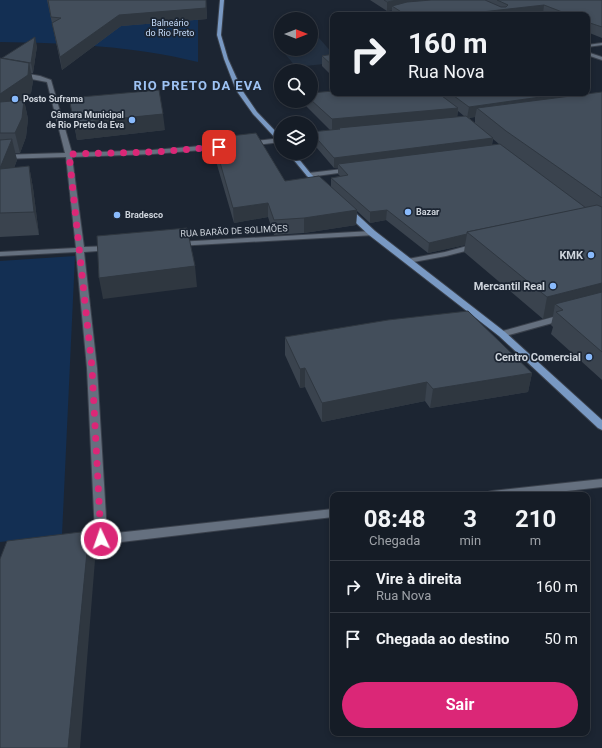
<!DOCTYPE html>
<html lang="pt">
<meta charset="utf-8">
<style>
body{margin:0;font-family:Roboto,sans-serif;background:#1e252e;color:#f1f3f6;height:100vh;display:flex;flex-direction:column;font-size:15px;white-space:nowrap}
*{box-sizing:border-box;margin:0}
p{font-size:13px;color:#9da1a7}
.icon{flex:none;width:22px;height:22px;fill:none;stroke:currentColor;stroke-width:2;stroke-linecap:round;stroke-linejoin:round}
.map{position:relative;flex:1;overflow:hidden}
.panel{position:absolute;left:330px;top:492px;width:260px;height:244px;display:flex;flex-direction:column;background:#151c26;border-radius:8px;box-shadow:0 2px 6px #0003,0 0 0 1px #343a43}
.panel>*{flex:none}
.hud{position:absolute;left:330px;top:12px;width:260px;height:84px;border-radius:8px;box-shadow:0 2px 6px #0003,0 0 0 1px #343a43;background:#151c26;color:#f1f3f6;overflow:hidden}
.needle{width:26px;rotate:90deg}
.buttons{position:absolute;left:274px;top:12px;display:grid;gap:8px}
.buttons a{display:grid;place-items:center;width:44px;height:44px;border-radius:50%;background:#151c26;box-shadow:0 2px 6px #0003,0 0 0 1px #343a43;font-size:20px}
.pin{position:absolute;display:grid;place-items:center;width:34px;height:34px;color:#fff;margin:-17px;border-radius:8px;box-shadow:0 2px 6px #0006}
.me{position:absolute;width:44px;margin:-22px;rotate:357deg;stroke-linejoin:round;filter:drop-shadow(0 0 3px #0008)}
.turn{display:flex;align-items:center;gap:14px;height:84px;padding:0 12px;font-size:18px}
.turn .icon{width:52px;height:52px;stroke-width:2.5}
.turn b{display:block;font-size:28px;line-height:34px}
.eta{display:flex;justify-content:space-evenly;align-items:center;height:68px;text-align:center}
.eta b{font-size:24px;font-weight:700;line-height:28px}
.button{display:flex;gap:8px;margin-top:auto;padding:8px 12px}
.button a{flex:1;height:46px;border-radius:24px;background:#db2777;color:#fff;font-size:16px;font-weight:700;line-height:46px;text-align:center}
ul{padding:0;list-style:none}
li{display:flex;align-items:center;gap:12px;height:52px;padding:0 12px;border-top:1px solid #343a43}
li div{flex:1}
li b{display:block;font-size:15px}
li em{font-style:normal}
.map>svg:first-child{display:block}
</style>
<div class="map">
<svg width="602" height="748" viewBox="0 0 602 748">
<rect width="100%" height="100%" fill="#1c2532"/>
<polygon fill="#233041" points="319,38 333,54 333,63 296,67 281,49 311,49 311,39"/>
<g fill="#132f53">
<path d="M0 0H198V62C133 46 67 43 0 42Z"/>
<polygon points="75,256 62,535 0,542 0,261"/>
</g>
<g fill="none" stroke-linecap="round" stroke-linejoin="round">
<g stroke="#3a414c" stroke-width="2">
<g id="street">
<polygon points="405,8 406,10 386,15 379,15"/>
<polygon points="602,43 602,45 587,47 587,45"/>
<polygon points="587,52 602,57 602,60 587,55"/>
<polygon points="0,69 40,76 51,80 72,153 153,150 226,144 229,146 226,148 153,154 72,157 84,247 111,246 115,248 111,250 84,252 97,368 107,534 333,509 333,517 79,547 75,545 73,542 75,539 95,535 87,368 76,252 0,256 0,252 76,248 66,157 0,159 0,155 65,153 47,82 0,73"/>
<polygon points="281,138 281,142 248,146 245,144 248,142"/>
<polygon points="351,168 354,170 353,171 309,177 306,175 309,173"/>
<polygon points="372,231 375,231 375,235 177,246 173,244 177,242"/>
<polygon points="478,243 482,245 481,247 446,256 408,263 404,261 408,259 445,252"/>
<polygon points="564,314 567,315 569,317 567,319 502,337 497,334 499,332"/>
<polygon points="602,479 602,487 531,495 486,495 488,492 492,491"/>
</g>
</g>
<g stroke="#3a414c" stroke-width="2">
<g id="primary">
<polygon points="220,0 224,0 221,35 228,59 242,90 257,112 281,137 281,143 279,142 253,114 236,90 224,59 217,35"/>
<polygon points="288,153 294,153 311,174 323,185 323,187 319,187 307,176"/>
<polygon points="343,207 349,207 375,231 505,332 602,420 602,430 598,428 499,336 369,235 343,211"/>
</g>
</g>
<use href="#street" fill="#65707f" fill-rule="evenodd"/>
<use href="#primary" fill="#7999c3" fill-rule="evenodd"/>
</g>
<g fill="#3a434e" fill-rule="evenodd">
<polygon points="47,0 206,0 207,19 121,26 62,70"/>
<polygon points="370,0 602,0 602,38 587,32 587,15 544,15 543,14 538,15 392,15 392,10 387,11"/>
<polygon points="37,46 33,73 31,73 33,81 31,93 21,100 24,100 28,119 26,137 20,153 15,153 17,160 14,168 29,166 33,188 39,235 0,237 0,58 2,58"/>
<polygon points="333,54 333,77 322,66 322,56"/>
<path d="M602 92V380L551 334 553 327 551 325 553 316 543 319 464 252 465 245 428 253 386 220 370 223 357 211 356 225 304 233 274 235 268 217 234 223 213 151V138L285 181 331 187V178L340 176 338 174V168H334L311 141V132L330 130 305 105V101H311V93H575V95ZM458 111 464 116 457 117ZM475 117V123L469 118ZM493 139 499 144 492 145Z"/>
<polygon points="69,98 165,130 77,140"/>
<polygon points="285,337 532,373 528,392 430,408 425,401 322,422 305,387 300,388 285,355"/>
</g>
<g fill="#2f3740">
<polygon points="206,0 207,19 121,26 62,70 60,57 119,15"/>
<polygon points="397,0 467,0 392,6 392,10 387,11 387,2"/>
<polygon points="544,5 543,14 538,15 455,15"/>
<polygon points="35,37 37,46 33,73 31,63"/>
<polygon points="29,63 33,81 31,93 0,116 0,94"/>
<polygon points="569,93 575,93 573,104 477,108 475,117 467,118 469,107"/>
<polygon points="24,100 28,119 26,137 20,153 15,133"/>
<polygon points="458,108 457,120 338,128 338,131 332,132 332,119"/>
<polygon points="163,114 165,130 77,140 74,123"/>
<polygon points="493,138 491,148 338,164 338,168 334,168 334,158"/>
<polygon points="12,139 17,160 5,190 0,168"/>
<polygon points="29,166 33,188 39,235 34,212"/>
<polygon points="268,203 268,217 234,223 233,208"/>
<polygon points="357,210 356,225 304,233 304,218"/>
<polygon points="387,210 386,220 370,223 370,212"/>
<polygon points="467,234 465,245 428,253 429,243"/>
<polygon points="195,266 197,287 103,299 99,278"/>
<polygon points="602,283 602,303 563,310 555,304 553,316 543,319 547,297"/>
<polygon points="305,368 305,387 300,388 300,369"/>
<polygon points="532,373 528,392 430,408 433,389"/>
<polygon points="427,382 425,401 322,422 322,403"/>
<polygon points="89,531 95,560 80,748 68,748"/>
</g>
<g fill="#434e5b" stroke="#2f3740">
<polygon points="48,0 206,0 206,8 119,15 60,57 52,23 61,18 51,17"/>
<polygon points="384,0 397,0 387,2"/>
<polygon points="431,0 485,0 501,7 506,7 508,5 497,0 602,0 602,27 587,22 587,15 570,15 544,5 455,15 406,15 392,6 407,2"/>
<polygon points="35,37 31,63 2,58"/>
<polygon points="333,54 333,66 322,56"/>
<polygon points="0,58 29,63 28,75 0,94"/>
<polygon points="159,90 163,114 74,123 69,98"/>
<polygon points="333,91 333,93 438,93 458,108 332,119 311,100 311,93"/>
<polygon points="602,92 602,198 506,131 477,108"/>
<polygon points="450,93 569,93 469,107"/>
<polygon points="24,100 22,118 15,133 0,133 0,102"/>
<polygon points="466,116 493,138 334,158 311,132 340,129 338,128"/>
<polygon points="256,133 285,181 319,176 357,210 304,218 274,220 268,203 233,208 213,138"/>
<polygon points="12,139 0,168 0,140"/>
<polygon points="500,144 586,208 467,232 467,234 429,243 387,210 370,212 331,178 348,175 338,164"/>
<polygon points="29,166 34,212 0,213 0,169"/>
<polygon points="597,205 602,207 602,283 547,297 467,232"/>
<polygon points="187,228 195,266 99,278 97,236"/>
<polygon points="602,292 602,352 556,312 563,310 555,304"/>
<polygon points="468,311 532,373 433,389 427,382 322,403 305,368 300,369 285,337 388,320"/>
<polygon points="89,531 68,748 0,748 0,559 7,541"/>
</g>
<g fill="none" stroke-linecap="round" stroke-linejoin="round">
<polyline stroke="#db2777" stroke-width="7" stroke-dasharray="0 12.6" points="101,539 92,368 69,154 154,152 219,147"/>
</g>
<g fill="#89bafc" stroke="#1c2532" stroke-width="1.5">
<circle cx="15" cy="99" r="4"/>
<circle cx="132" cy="120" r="4"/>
<circle cx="408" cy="212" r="4"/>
<circle cx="117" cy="215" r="4"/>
<circle cx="591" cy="255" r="4"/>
<circle cx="553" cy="286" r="4"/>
<circle cx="589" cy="357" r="4"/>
</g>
<g text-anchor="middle" stroke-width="3.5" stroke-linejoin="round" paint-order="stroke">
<g font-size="9" fill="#c6ddfc" stroke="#1c2532">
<text x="170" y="26">Balneário<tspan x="170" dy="10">do Rio Preto</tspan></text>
</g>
<g font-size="9" font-weight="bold" fill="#ced4dc" stroke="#1c2532" text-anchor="start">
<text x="23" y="102">Posto Suframa</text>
<text x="124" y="118" text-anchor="end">Câmara Municipal<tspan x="124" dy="10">de Rio Preto da Eva</tspan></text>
<text x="416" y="215">Bazar</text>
<text x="125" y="218">Bradesco</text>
</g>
<g font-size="9" fill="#ced4dc" stroke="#1c2532">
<text transform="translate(234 231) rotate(-3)" y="3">RUA BARÃO DE SOLIMÕES</text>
</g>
<g font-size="11" font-weight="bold" fill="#ced4dc" stroke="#1c2532" text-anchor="end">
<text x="583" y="259">KMK</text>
<text x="545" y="290">Mercantil Real</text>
<text x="581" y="361">Centro Comercial</text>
</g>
<g font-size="13" font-weight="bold" letter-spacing="1" fill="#9ec3f4" stroke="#1c2532">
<text x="198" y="90">RIO PRETO DA EVA</text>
</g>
</g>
</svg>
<div class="buttons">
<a><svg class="needle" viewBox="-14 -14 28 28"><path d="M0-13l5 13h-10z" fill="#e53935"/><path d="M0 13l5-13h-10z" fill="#9da1a7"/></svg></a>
<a><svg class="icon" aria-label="search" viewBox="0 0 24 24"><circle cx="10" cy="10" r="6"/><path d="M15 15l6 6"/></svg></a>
<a><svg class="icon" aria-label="layers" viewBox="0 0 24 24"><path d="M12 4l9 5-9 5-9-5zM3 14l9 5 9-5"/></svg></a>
</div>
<div class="pin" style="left:219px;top:147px;background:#d93025"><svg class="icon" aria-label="arrive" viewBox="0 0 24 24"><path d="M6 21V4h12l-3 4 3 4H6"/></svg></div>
<svg class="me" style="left:101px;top:539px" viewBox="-20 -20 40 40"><circle r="17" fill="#db2777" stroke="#fff" stroke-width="3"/><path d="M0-11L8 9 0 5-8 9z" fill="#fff"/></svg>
<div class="hud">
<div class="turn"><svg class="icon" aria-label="right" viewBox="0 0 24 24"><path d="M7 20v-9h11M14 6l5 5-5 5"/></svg><div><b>160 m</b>Rua Nova</div></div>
</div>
<section class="panel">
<div class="eta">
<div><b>08:48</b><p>Chegada</p></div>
<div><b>3</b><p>min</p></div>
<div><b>210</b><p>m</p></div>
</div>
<ul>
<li><svg class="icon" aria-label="right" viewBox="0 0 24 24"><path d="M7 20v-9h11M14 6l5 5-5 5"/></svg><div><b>Vire à direita</b><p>Rua Nova</p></div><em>160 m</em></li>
<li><svg class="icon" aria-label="arrive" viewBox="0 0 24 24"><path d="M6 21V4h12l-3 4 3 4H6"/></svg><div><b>Chegada ao destino</b></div><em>50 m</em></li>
</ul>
<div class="button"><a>Sair</a></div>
</section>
</div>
